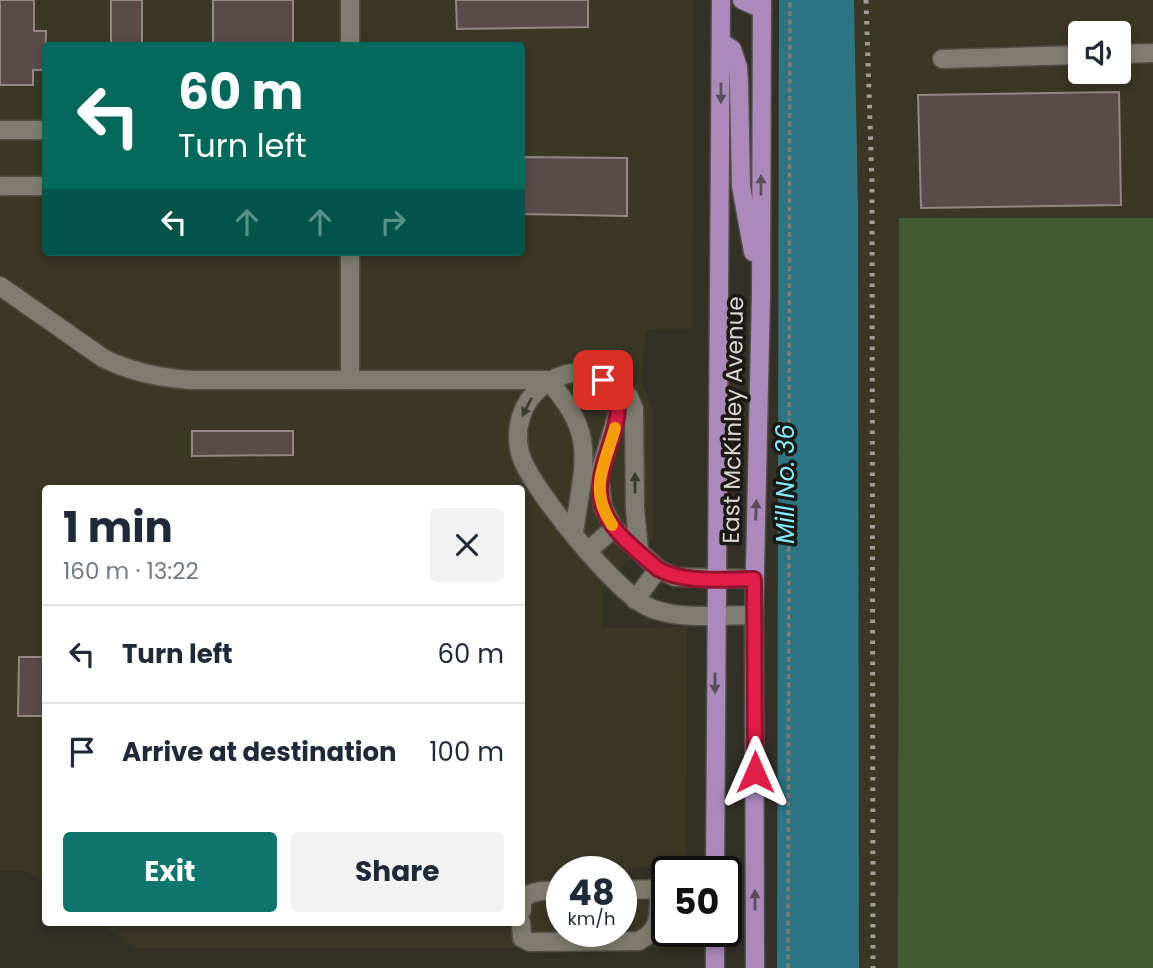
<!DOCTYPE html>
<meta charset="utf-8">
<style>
body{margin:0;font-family:Poppins,sans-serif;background:#f2f2f3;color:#1f2937;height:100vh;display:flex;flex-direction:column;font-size:26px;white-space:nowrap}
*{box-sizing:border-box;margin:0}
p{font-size:23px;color:#747a83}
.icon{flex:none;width:38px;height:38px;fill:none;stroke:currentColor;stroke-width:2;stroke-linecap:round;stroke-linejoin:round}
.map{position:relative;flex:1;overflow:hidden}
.drawer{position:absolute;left:42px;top:485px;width:483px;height:441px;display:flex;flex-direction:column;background:#fff;border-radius:7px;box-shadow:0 4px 10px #0003}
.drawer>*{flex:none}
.top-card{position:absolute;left:42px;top:42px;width:483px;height:214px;border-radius:7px;box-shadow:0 4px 10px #0003;background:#00695c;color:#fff;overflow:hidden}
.controls{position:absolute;left:1068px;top:21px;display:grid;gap:14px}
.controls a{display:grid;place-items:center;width:63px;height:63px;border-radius:7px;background:#fff;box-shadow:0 4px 10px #0003;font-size:35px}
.speed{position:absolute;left:546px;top:856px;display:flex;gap:14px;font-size:35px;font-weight:700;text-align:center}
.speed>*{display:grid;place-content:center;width:91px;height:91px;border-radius:50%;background:#fff;box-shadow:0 4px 10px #0003;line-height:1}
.speed small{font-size:18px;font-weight:400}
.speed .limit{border:4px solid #111;border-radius:10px;background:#fff;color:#111}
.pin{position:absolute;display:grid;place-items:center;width:60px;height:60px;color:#fff;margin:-30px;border-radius:14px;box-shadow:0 4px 10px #0006}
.me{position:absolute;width:77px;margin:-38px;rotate:0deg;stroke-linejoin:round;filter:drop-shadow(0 0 5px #0008)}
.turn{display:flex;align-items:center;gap:24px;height:147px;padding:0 21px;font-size:32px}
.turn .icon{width:91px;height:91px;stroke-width:2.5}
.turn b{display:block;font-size:49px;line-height:60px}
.lanes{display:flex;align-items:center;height:66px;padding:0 21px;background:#0003;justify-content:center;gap:35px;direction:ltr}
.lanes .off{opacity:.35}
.round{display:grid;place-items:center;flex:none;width:74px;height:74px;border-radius:7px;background:#f2f2f3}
.summary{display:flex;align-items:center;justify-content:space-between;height:119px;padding:0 21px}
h1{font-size:42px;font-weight:700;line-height:52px}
.primary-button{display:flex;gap:14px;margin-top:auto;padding:14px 21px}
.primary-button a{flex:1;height:80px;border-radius:7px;background:#0f766e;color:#fff;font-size:28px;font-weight:700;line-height:80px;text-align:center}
.primary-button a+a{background:#f2f2f3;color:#1f2937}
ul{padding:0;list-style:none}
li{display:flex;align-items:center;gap:21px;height:98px;padding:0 21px;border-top:2px solid #e0e1e3}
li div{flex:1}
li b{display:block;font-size:26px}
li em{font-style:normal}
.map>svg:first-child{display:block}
</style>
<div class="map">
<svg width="1153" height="968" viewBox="0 0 1153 968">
<rect width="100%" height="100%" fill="#333126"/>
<g fill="#3a3725" fill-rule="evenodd">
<path d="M0 0H694L692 329 646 330 641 381 654 410 653 538 603 586V628L687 627 686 867 629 866 627 895H667V931H686V948H136L100 922H522V488H46L45 884 27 871H0ZM46 46H522V252H46ZM562 872H621V931H562Z"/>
<path d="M854 0H1153V218H899L898 968H859L858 207ZM1080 33H1118V72H1080Z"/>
</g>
<polygon fill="#425b32" points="899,218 1153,218 1153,968 898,968"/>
<polygon fill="#2c7683" points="779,0 854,0 858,207 859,968 777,968"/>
<g fill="#5a4b4a" stroke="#958583" stroke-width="2">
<polygon points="0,0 34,0 34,31 46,31 45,70 33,70 33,85 0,85"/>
<rect x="111" y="0" width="31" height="46"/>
<rect x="213" y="0" width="80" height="46"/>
<polygon points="456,0 588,0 588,27 457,29"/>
<polygon points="1119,92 1121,205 921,208 918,95"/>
<polygon points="522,157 627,158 627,216 522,214"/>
<polygon points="192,431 293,431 293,455 192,456"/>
<polygon points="19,657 46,657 46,716 18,716"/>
</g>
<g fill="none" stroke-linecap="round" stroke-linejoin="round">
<g stroke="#504e44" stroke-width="21">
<g id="minor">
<polyline points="350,0 350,46"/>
<polyline points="1118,54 1153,53"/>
<polyline points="942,59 1080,55"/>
<polyline points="0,130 46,130"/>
<polyline points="2,186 46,186"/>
<polyline points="350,252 350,380"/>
<path d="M0 286 103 358C131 372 159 378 191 380H547C599 434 583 465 574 533"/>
<polyline points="615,383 629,397 634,409 635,508 639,551"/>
<polyline points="589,550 614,528"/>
<polyline points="635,600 658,569"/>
<path d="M754 615C723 615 683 620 653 609 619 597 536 494 522 459 517 446 517 430 521 417 536 366 614 353 619 409L599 475 603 508 614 528 658 569 675 577 754 579"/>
<polyline points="621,890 667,889"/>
<path d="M522 910V899C534 889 547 891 562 891"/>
<path d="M521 922 522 938 530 942 639 941C658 931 659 919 659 899"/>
</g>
</g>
<g stroke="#504e44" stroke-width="21">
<g id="major">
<polyline points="742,0 762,9"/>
<polyline points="721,42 732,49 738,67 739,82 741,186 753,252"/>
<polyline points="715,872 721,0"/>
<polyline points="715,931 715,968"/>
<polyline points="755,968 754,615 761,294 762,0"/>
</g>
</g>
<polyline stroke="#7e7d74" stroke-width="3.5" stroke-dasharray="5 3.5" stroke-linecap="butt" points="788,968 790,0"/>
<use href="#minor" stroke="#7f7c6f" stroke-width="18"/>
<use href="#major" stroke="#ab8abb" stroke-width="18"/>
<polyline stroke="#9f9e96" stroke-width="5" stroke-dasharray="3.5 7" stroke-linecap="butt" points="866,0 872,183 873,968"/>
</g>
<defs><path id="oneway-solid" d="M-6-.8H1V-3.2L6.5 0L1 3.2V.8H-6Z" transform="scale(1.75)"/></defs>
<g fill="#5b4c5f">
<use href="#oneway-solid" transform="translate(721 93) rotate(90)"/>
<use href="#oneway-solid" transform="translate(761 185) rotate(-90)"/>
<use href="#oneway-solid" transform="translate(756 510) rotate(-88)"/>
<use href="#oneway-solid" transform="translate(715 683) rotate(90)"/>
<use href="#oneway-solid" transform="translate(755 900) rotate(-90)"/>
</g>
<g fill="#3d3c34">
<use href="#oneway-solid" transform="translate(527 407) rotate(117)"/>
<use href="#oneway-solid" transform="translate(635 483) rotate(-90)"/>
</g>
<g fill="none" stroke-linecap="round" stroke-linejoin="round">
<g stroke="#92132f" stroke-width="18">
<path id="route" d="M603 380C643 412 587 461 603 508 612 533 639 552 658 569 686 584 723 579 754 579L755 772"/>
</g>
<use href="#route" stroke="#e11d48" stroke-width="12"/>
<path stroke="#f59e0b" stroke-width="12" d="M612 525C588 488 605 465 615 428"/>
</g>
<g text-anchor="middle" stroke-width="7" stroke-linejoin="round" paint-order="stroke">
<g font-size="23" fill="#d7d6cf" stroke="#1a1914">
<text transform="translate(733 420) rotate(-89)" y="8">East McKinley Avenue</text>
</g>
<g font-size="24" font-style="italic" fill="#86ecff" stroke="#1a1914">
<text transform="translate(786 484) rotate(-90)" y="8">Mill No. 36</text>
</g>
</g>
</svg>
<div class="controls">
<a><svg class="icon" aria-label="sound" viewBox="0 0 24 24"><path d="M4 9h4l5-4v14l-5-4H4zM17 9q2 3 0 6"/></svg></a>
</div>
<div class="speed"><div>48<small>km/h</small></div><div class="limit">50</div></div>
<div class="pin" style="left:603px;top:380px;background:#d93025"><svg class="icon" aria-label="arrive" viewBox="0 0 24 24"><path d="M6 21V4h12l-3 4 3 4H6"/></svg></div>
<svg class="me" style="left:755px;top:772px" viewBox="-20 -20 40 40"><path d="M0-17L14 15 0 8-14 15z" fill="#e11d48" stroke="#fff" stroke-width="4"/></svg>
<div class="top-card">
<div class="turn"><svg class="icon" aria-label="left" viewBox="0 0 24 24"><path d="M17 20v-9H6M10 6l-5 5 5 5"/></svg><div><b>60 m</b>Turn left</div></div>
<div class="lanes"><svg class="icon" aria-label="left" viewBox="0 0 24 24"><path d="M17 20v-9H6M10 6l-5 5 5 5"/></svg><svg class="icon off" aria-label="ahead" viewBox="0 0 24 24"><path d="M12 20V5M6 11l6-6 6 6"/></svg><svg class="icon off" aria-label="ahead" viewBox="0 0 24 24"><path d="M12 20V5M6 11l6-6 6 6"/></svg><svg class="icon off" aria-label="right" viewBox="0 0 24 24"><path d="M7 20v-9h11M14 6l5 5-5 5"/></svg></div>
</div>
<section class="drawer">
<div class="summary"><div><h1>1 min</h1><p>160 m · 13:22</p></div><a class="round"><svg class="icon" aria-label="close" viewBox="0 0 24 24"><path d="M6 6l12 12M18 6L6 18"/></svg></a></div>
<ul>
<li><svg class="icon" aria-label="left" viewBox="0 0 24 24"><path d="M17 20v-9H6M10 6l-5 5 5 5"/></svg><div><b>Turn left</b></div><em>60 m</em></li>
<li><svg class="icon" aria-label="arrive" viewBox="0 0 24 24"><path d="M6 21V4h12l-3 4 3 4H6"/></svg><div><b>Arrive at destination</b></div><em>100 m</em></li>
</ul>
<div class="primary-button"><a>Exit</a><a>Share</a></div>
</section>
</div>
